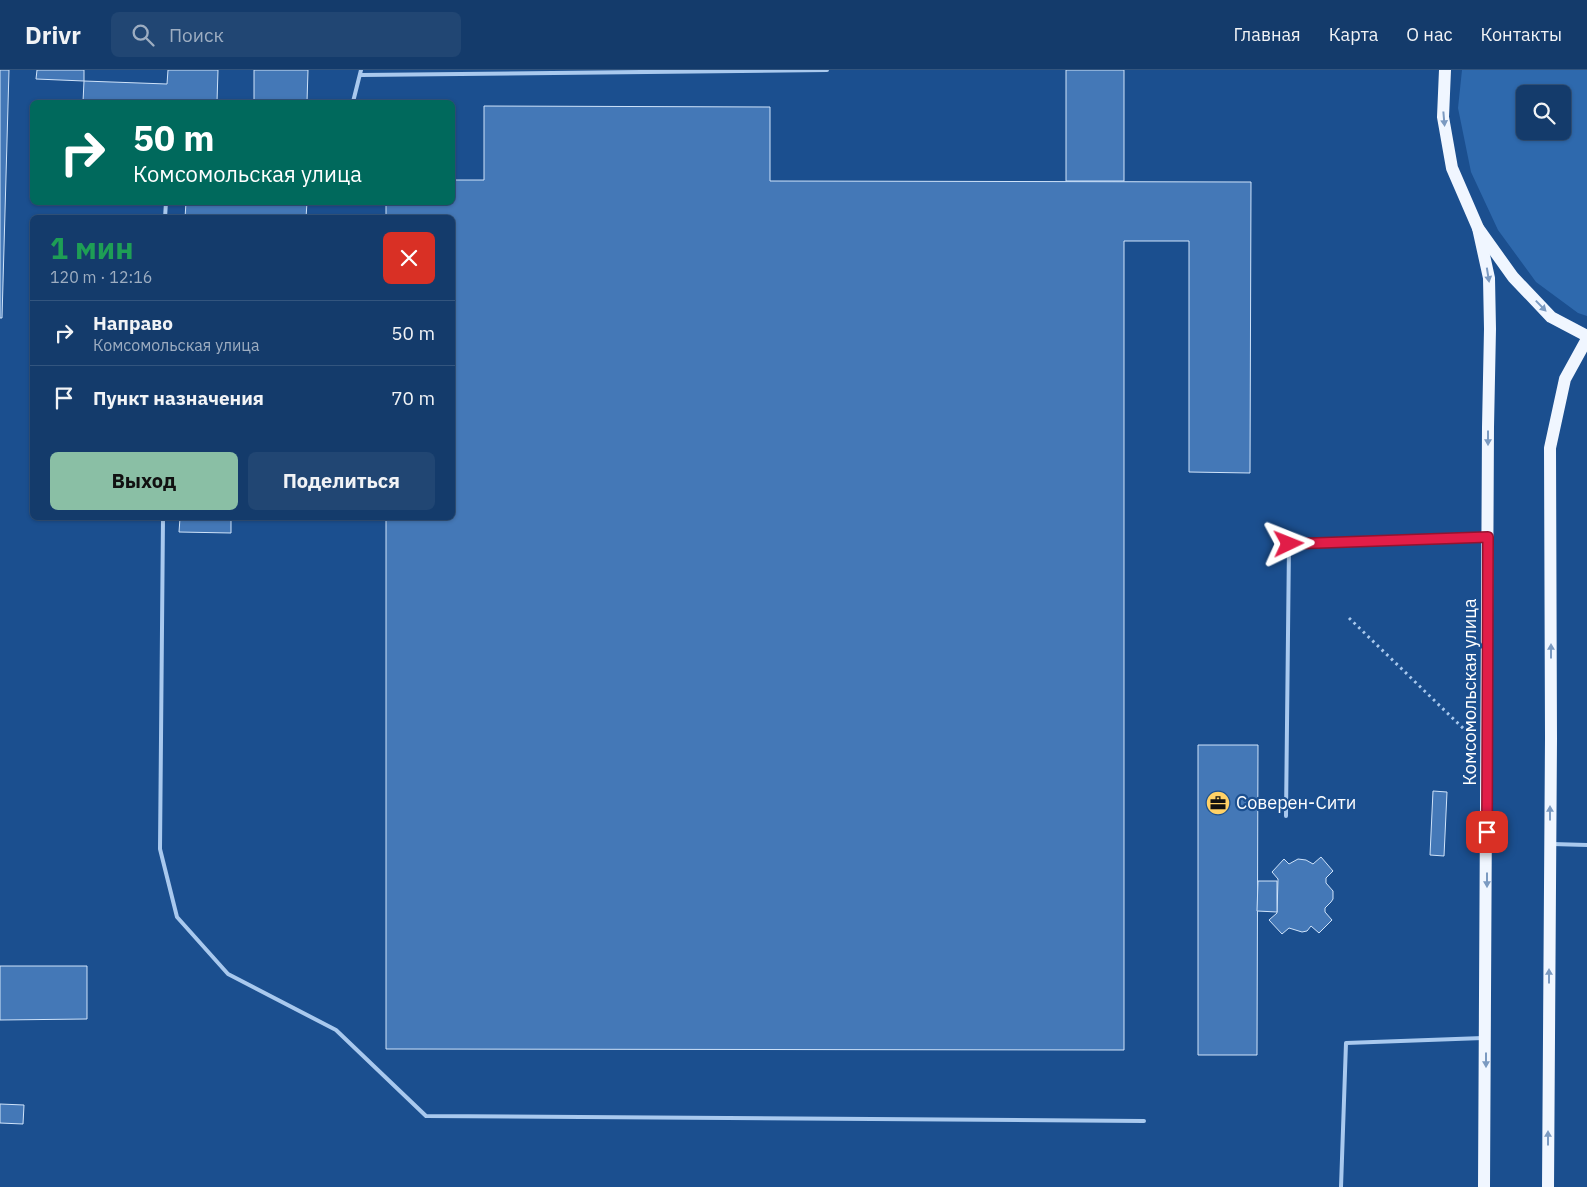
<!DOCTYPE html>
<html lang="ru">
<meta charset="utf-8">
<style>
body{margin:0;font-family:"IBM Plex Sans",sans-serif;background:#214673;color:#f1f3f6;height:100vh;display:flex;flex-direction:column;font-size:19px;white-space:nowrap}
*{box-sizing:border-box;margin:0}
p{font-size:16px;color:#9dadc1}
.icon{flex:none;width:28px;height:28px;fill:none;stroke:currentColor;stroke-width:2;stroke-linecap:round;stroke-linejoin:round}
.map{position:relative;flex:1;overflow:hidden}
.panel{position:absolute;left:30px;top:145px;width:425px;height:305px;display:flex;flex-direction:column;background:#143b6b;border-radius:8px;box-shadow:0 1px 4px #0004,0 0 0 1px #33557e}
.panel>*{flex:none}
.banner{position:absolute;left:30px;top:30px;width:425px;height:105px;border-radius:8px;box-shadow:0 1px 4px #0004,0 0 0 1px #33557e;background:#00695c;color:#fff;overflow:hidden}
.fabs{position:absolute;left:1516px;top:15px;display:grid;gap:10px}
.fabs a{display:grid;place-items:center;width:55px;height:55px;border-radius:8px;background:#143b6b;box-shadow:0 1px 4px #0004,0 0 0 1px #33557e;font-size:25px}
.pin{position:absolute;display:grid;place-items:center;width:42px;height:42px;color:#fff;margin:-21px;border-radius:10px;box-shadow:0 2px 8px #0006}
.me{position:absolute;width:55px;margin:-28px;rotate:88deg;stroke-linejoin:round;filter:drop-shadow(0 0 4px #0008)}
.turn{display:flex;align-items:center;gap:18px;height:105px;padding:0 20px;font-size:22px}
.turn .icon{width:65px;height:65px;stroke-width:2.5}
.turn b{display:block;font-size:35px;line-height:42px}
.round{display:grid;place-items:center;flex:none;width:52px;height:52px;border-radius:8px;background:#214673}
.overview{display:flex;align-items:center;justify-content:space-between;height:85px;padding:0 20px}
h1{font-size:30px;font-weight:800;line-height:38px;color:#1e9e55}
.button{display:flex;gap:10px;margin-top:auto;padding:10px 20px}
.button a{flex:1;height:58px;border-radius:8px;background:#8abfa5;color:#111;font-size:20px;font-weight:800;line-height:58px;text-align:center}
.button a+a{background:#214673;color:#f1f3f6}
ul{padding:0;list-style:none}
li{display:flex;align-items:center;gap:15px;height:65px;padding:0 20px;border-top:1px solid #33557e}
li div{flex:1}
li b{display:block;font-size:19px}
li em{font-style:normal}
header{display:flex;align-items:center;gap:30px;box-sizing:border-box;height:70px;padding:0 25px;background:#143b6b;border-bottom:1px solid #33557e}
header strong{font-size:24px}
nav{display:flex;gap:28px;margin-inline-start:auto;font-size:18px}
.search{width:350px;height:45px;background:#214673;display:flex;align-items:center;gap:12px;box-sizing:border-box;padding:0 18px;border-radius:8px;color:#9dadc1;font-size:19px}
.map>svg:first-child{display:block}
</style>
<header>
<strong>Drivr</strong>
<div class="search"><svg class="icon" aria-label="search" viewBox="0 0 24 24"><circle cx="10" cy="10" r="6"/><path d="M15 15l6 6"/></svg>Поиск</div>
<nav><a>Главная</a><a>Карта</a><a>О нас</a><a>Контакты</a></nav>
</header>
<div class="map">
<svg width="1587" height="1117" viewBox="0 0 1587 1117">
<rect width="100%" height="100%" fill="#1b4f8f"/>
<path fill="#2e69ad" fill-rule="evenodd" d="M1462 0H1587V246L1578 243 1536 212 1498 160 1471 102 1458 38ZM1525 24H1562V61H1525Z"/>
<g fill="#4478b7" stroke="#cfe3fa">
<polygon points="0,0 9,0 2,248 0,248"/>
<polygon points="37,0 84,0 84,11 36,9"/>
<polygon points="168,0 218,0 217,32 83,32 84,11 167,14"/>
<polygon points="254,0 308,0 307,32 254,32"/>
<rect x="1066" y="0" width="58" height="111"/>
<polygon points="484,36 770,37 770,111 1251,112 1250,403 1189,402 1189,171 1124,171 1124,980 386,979 386,448 452,448 452,148 386,148 386,132 452,132 452,110 484,110"/>
<polygon points="186,132 307,132 306,148 185,148"/>
<polygon points="180,448 231,448 231,463 179,462"/>
<polygon points="1198,675 1258,675 1257,985 1198,985"/>
<polygon points="1433,721 1447,722 1444,786 1430,785"/>
<polygon points="1321,787 1333,801 1326,808 1326,813 1333,821 1333,829 1331,832 1325,838 1325,842 1332,850 1319,863 1311,856 1307,861 1302,862 1289,858 1282,864 1269,850 1277,843 1278,809 1272,802 1284,789 1289,794 1298,789 1306,790 1313,794"/>
<polygon points="1258,811 1277,811 1277,842 1257,841"/>
<polygon points="0,896 87,896 87,949 0,950"/>
<polygon points="0,1034 24,1035 23,1054 0,1053"/>
</g>
<g fill="none" stroke-linecap="round" stroke-linejoin="round">
<polyline stroke="#a9c9ee" stroke-width="3" stroke-dasharray="2.5 4" stroke-linecap="butt" points="1349,548 1467,662"/>
<g stroke="#a9c9ee" stroke-width="4">
<polyline points="361,5 827,0"/>
<polyline points="353,32 361,0"/>
<polyline points="165,148 166,132"/>
<polyline points="163,448 160,779 177,847 228,904 336,960 426,1046 1144,1051"/>
<polyline points="1286,746 1289,474 1484,467"/>
<polyline points="1552,774 1587,775"/>
<polyline points="1341,1117 1346,973 1483,968"/>
</g>
<g stroke="#f0f6ff" stroke-width="12">
<polyline points="1445,0 1443,47 1452,98 1478,158 1513,207 1551,247 1587,266"/>
<polyline points="1478,158 1489,208 1490,259 1488,357 1484,1117"/>
<polyline points="1548,1117 1551,668 1550,378 1565,309 1587,269"/>
</g>
</g>
<defs><path id="oneway-solid" d="M-6-.8H1V-3.2L6.5 0L1 3.2V.8H-6Z" transform="scale(1.25)"/></defs>
<g fill="#7b9ac1">
<use href="#oneway-solid" transform="translate(1444 49) rotate(85)"/>
<use href="#oneway-solid" transform="translate(1488 205) rotate(81)"/>
<use href="#oneway-solid" transform="translate(1541 236) rotate(46)"/>
<use href="#oneway-solid" transform="translate(1488 368) rotate(90)"/>
<use href="#oneway-solid" transform="translate(1551 581) rotate(-90)"/>
<use href="#oneway-solid" transform="translate(1550 743) rotate(-90)"/>
<use href="#oneway-solid" transform="translate(1487 810) rotate(90)"/>
<use href="#oneway-solid" transform="translate(1549 906) rotate(-90)"/>
<use href="#oneway-solid" transform="translate(1486 990) rotate(90)"/>
<use href="#oneway-solid" transform="translate(1548 1068) rotate(-90)"/>
</g>
<g fill="none" stroke-linecap="round" stroke-linejoin="round">
<g stroke="#92132f" stroke-width="12">
<polyline id="route" points="1289,474 1488,467 1487,762"/>
</g>
<use href="#route" stroke="#e11d48" stroke-width="9"/>
</g>
<defs>
<g id="office-disc" transform="scale(1.25)"><circle r="9.5" fill="#ffd166" stroke="#1b4f8f"/><path d="M-6-3h4V-5.5h4V-3h4V5H-6ZM-1-4.5V-3h2v-1.5ZM-6 0V1H6V0Z" fill="#111"/></g>
</defs>
<g fill-rule="evenodd">
<use href="#office-disc" x="1218" y="733"/>
</g>
<g text-anchor="middle" stroke-width="4.5" stroke-linejoin="round" paint-order="stroke">
<g font-size="18" fill="#fff" stroke="#1b4f8f">
<text transform="translate(1470 622) rotate(-90)" y="6">Комсомольская улица</text>
</g>
<g font-size="18" fill="#fff" stroke="#1b4f8f" text-anchor="start">
<text x="1236" y="739">Соверен-Сити</text>
</g>
</g>
</svg>
<div class="fabs">
<a><svg class="icon" aria-label="search" viewBox="0 0 24 24"><circle cx="10" cy="10" r="6"/><path d="M15 15l6 6"/></svg></a>
</div>
<div class="pin" style="left:1487px;top:762px;background:#d93025"><svg class="icon" aria-label="arrive" viewBox="0 0 24 24"><path d="M6 21V4h12l-3 4 3 4H6"/></svg></div>
<svg class="me" style="left:1289px;top:474px" viewBox="-20 -20 40 40"><path d="M0-17L14 15 0 8-14 15z" fill="#e11d48" stroke="#fff" stroke-width="4"/></svg>
<div class="banner">
<div class="turn"><svg class="icon" aria-label="right" viewBox="0 0 24 24"><path d="M7 20v-9h11M14 6l5 5-5 5"/></svg><div><b>50 m</b>Комсомольская улица</div></div>
</div>
<section class="panel">
<div class="overview"><div><h1>1 мин</h1><p>120 m · 12:16</p></div><a class="round" style="background:#d93025;color:#fff"><svg class="icon" aria-label="close" viewBox="0 0 24 24"><path d="M6 6l12 12M18 6L6 18"/></svg></a></div>
<ul>
<li><svg class="icon" aria-label="right" viewBox="0 0 24 24"><path d="M7 20v-9h11M14 6l5 5-5 5"/></svg><div><b>Направо</b><p>Комсомольская улица</p></div><em>50 m</em></li>
<li><svg class="icon" aria-label="arrive" viewBox="0 0 24 24"><path d="M6 21V4h12l-3 4 3 4H6"/></svg><div><b>Пункт назначения</b></div><em>70 m</em></li>
</ul>
<div class="button"><a>Выход</a><a>Поделиться</a></div>
</section>
</div>
